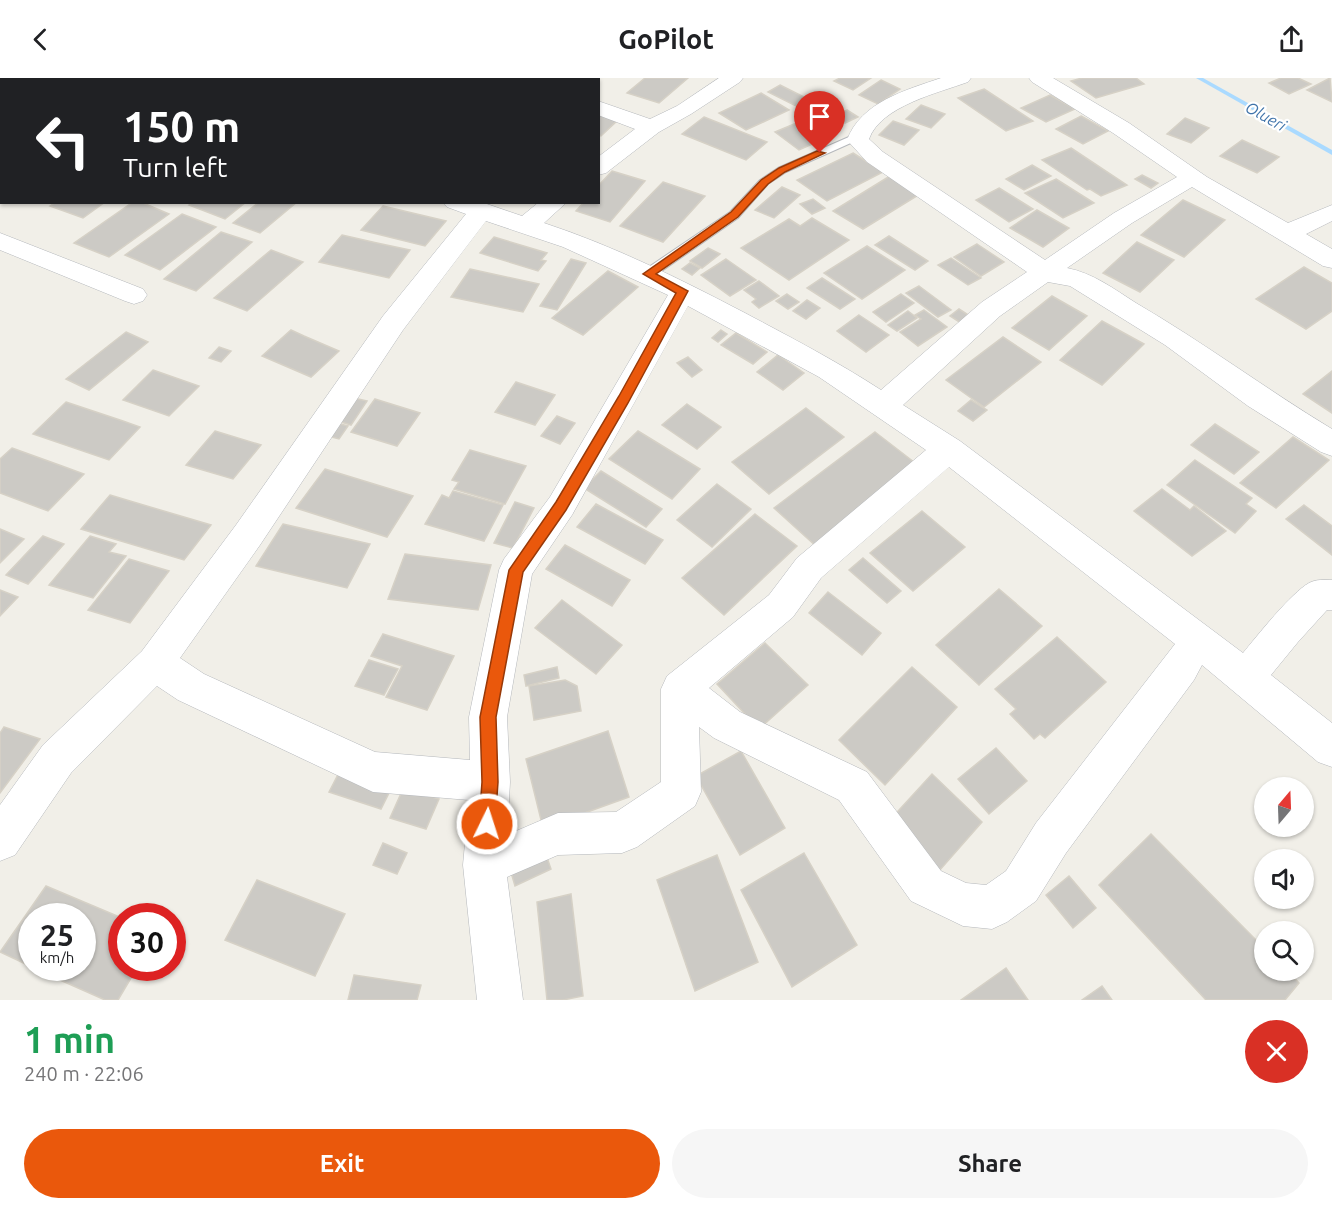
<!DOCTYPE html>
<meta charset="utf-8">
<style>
body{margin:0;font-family:Ubuntu,sans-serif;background:#f6f6f6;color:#202124;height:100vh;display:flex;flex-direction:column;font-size:22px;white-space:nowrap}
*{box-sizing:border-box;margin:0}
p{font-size:20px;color:#757577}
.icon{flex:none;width:33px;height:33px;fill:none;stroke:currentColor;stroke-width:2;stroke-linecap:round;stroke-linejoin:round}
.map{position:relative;height:922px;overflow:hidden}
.panel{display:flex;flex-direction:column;background:#fff;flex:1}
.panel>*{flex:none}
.hud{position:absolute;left:0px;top:0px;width:600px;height:126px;box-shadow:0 2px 4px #0004;background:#202124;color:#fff;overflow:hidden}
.needle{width:39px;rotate:19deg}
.fabs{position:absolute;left:1254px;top:699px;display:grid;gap:12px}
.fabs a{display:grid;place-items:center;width:60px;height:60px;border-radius:50%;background:#fff;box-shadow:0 2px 4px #0004;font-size:30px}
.speed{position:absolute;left:18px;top:825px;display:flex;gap:12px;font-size:30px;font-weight:700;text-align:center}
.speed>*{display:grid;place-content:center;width:78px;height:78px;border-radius:50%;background:#fff;box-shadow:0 2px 4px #0004;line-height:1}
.speed small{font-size:15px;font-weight:400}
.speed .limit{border:9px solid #d22;background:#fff;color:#111}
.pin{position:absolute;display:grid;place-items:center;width:51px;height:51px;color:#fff;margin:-62px -26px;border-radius:50% 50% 50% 0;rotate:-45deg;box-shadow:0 0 6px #0007}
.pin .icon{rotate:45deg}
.me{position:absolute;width:66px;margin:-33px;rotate:4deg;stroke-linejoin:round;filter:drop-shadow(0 0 4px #0008)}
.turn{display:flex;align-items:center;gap:21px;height:126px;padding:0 24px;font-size:27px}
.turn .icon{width:78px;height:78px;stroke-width:2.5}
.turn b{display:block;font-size:42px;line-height:51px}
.round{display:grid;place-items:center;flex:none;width:63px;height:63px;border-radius:32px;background:#f6f6f6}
.head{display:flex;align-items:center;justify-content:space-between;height:102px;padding:0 24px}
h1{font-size:36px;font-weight:600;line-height:45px;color:#1e9e55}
.button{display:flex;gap:12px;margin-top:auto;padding:12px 24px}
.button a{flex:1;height:69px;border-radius:36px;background:#ea580c;color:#fff;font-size:24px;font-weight:600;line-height:69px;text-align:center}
.button a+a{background:#f6f6f6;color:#202124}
header{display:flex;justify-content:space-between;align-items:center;height:78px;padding:0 24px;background:#fff;font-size:27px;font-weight:600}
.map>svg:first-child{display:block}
</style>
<header><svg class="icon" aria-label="back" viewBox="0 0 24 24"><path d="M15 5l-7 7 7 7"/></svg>GoPilot<svg class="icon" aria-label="share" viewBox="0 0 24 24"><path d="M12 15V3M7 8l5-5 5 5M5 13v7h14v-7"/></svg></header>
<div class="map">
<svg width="1332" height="922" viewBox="0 0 1332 922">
<rect width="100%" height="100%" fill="#f1efe8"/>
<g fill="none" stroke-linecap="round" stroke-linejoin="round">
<polygon fill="#aadaff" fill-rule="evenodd" points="1196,0 1203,0 1332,72 1332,77"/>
</g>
<g fill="#cccac5" stroke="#d6d1c6" stroke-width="1.5">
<polygon points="645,0 688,0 659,25 627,15"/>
<polygon points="840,0 871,0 853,12 834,3"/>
<polygon points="1082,0 1136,0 1144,6 1096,20 1071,3"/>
<polygon points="1281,0 1298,0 1311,6 1289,16 1269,5"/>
<polygon points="1330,0 1332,24 1307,12"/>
<polygon points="881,2 900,11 878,26 859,17"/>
<polygon points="780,7 816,25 804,32 768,14"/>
<polygon points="984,11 1033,43 1006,53 958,20"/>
<polygon points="761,15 789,32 746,52 719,35"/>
<polygon points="1050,17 1075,31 1046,44 1021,30"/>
<polygon points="921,27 945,36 931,50 906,41"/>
<polygon points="822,32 842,45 830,50 811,37"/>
<polygon points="847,32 858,39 845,45 835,37"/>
<polygon points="598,35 619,41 601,58 598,57"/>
<polygon points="1081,38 1108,53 1083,66 1056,51"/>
<polygon points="704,39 767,64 746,82 682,56"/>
<polygon points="1185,40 1209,50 1191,65 1167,56"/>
<polygon points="801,43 826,60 799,72 775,54"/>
<polygon points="893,43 919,52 904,67 879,57"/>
<polygon points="1242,62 1279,79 1257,95 1220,78"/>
<polygon points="1071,70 1127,107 1101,118 1090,111 1087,112 1042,82"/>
<polygon points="853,75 883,94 827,123 797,102"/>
<polygon points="1032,87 1051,98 1024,112 1006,101"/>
<polygon points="612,93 645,103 610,144 576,133 584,124 598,124 598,108"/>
<polygon points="1142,97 1158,105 1151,110 1135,101"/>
<polygon points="890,98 920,116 863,151 833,133"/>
<polygon points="1056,101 1094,125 1063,140 1025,115"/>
<polygon points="663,104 705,118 663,164 620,148"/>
<polygon points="782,109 800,117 774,140 755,132"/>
<polygon points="999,110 1033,131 1009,144 976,122"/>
<polygon points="813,121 825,130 812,136 800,126"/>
<polygon points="1183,122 1225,142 1184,179 1141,157"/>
<polygon points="56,124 105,124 83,140 50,128"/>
<polygon points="133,124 141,124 169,136 109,179 74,165"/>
<polygon points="193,124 246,124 225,141 189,127"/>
<polygon points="259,124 297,124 260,155 233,145"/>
<polygon points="383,128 446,143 425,168 361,152"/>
<polygon points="1037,132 1069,150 1043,169 1010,150"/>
<polygon points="182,136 216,149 160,192 125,177"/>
<polygon points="812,140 849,162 789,202 741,170 789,141 800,148"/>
<polygon points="221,154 252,164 196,213 164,201"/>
<polygon points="342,157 377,165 410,172 389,200 319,184"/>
<polygon points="889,158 928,183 915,192 875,167"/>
<polygon points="494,159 547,175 541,182 546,183 538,193 480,175"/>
<polygon points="1137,164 1174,182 1140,214 1103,195"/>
<polygon points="977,166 1004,184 981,198 954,179"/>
<polygon points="867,168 905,192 862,221 824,195"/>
<polygon points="708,170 720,176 702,190 690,183"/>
<polygon points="271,172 303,184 247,233 214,220"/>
<polygon points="951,180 981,200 968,207 938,187"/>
<polygon points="571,181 586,185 557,232 540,228"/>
<polygon points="726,181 756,202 730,218 701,197"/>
<polygon points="690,185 700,190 692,197 682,191"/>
<polygon points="1304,189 1332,205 1332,233 1306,251 1256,221"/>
<polygon points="470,191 539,206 523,234 451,219"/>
<polygon points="608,193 638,209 583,257 552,240"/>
<polygon points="822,200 855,221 840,231 807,210"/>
<polygon points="759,203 779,218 759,230 752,224 756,221 744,212"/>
<polygon points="919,208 951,232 938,239 906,215"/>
<polygon points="787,216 799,224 788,231 776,223"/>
<polygon points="901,216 914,225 886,244 873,234"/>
<polygon points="1052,218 1087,238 1049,272 1012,250"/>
<polygon points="807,222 820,230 806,241 793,233"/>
<polygon points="959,231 970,238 961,245 950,238"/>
<polygon points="924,232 947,249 918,268 900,254 921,241 915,237"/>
<polygon points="908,233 917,240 897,253 888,247"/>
<polygon points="859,237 889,257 866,274 837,253"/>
<polygon points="1102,243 1144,266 1102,307 1060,282"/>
<polygon points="291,252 304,258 339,273 311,299 262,278"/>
<polygon points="721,252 727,256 718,264 712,260"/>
<polygon points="126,254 148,264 89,312 66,301"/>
<polygon points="736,255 767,274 753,286 721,267"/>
<polygon points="1003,259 1041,284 984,329 946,302"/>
<polygon points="219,269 231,273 221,284 209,280"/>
<polygon points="778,277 804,295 783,312 757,294"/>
<polygon points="688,279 702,292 692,299 677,285"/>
<polygon points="153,292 199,308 169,338 123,322"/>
<polygon points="1332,293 1332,335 1303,316"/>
<polygon points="516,304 555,317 535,347 495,334"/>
<polygon points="354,320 367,323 351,347 338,343"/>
<polygon points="375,321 420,335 397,368 351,354"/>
<polygon points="971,322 987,332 973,343 958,333"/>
<polygon points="66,324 123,343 140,349 109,382 33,356"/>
<polygon points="687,326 721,349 697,371 662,347"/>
<polygon points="806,330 844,359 769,416 732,384"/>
<polygon points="557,338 575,345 560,366 541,358"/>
<polygon points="337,345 348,348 339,361 328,358"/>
<polygon points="1215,346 1259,374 1234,396 1191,367"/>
<polygon points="215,353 261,367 233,401 186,387"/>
<polygon points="638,353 700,391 672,421 609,381"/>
<polygon points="875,354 919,388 817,469 774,430"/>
<polygon points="1293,359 1329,382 1276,430 1240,405"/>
<polygon points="12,370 62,388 84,396 48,433 0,415 0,381"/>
<polygon points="470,372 526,388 505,426 454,411 459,404 452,402"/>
<polygon points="1195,382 1252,420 1246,426 1256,433 1235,455 1167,407"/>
<polygon points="325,391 413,418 387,459 296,430"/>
<polygon points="601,393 662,431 646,449 584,410"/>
<polygon points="717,406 751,431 712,469 677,442"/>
<polygon points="1162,411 1190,432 1194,428 1226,453 1192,478 1134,433"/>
<polygon points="453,413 503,427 484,463 425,446 442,417 449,420"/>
<polygon points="110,417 130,423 211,447 184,482 81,451"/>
<polygon points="515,424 534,430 513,470 494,465"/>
<polygon points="596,426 663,462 645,486 577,449"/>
<polygon points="1304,427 1332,448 1332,477 1286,441"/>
<polygon points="922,433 965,469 913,513 870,475"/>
<polygon points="755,436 797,468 724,537 682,500"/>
<polygon points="283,446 370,466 347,510 256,488"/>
<polygon points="0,451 24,461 0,485"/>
<polygon points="43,458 64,466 28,506 6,497"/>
<polygon points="90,458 116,466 109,474 126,478 93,520 49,507"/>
<polygon points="565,467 630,502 612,528 546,491"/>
<polygon points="405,476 491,487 478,532 388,521"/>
<polygon points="863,480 901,513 887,525 849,492"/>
<polygon points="129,481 169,493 130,545 88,532"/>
<polygon points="999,511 1042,548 979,607 936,567"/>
<polygon points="0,512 18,519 0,538"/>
<polygon points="828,514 881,555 862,577 809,535"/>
<polygon points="562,522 622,567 596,596 535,550"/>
<polygon points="383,556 454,578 427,632 386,619 402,588 371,578"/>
<polygon points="1057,559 1106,604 1045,660 1040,656 1034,661 1010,636 1016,631 995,611"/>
<polygon points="765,565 808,607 759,651 717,606"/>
<polygon points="369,582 398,591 384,617 355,608"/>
<polygon points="557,589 559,600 526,608 524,597"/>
<polygon points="912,589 957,629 885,707 839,662"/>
<polygon points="565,602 577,608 581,633 534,642 529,608"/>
<polygon points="4,649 40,661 0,715 0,655"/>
<polygon points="608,653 629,719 543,750 526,681"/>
<polygon points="996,670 1027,703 989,736 958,701"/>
<polygon points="741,673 785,750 740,777 696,698"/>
<polygon points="342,689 394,705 381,731 329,714"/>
<polygon points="932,696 982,744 939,793 889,743"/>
<polygon points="403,711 439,721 426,751 390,740"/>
<polygon points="1151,756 1264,870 1264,892 1287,892 1299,905 1285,922 1206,922 1099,807"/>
<polygon points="383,765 407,775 397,796 373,787"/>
<polygon points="543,768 551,791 515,808 508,784"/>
<polygon points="804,775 857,867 792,909 741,812"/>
<polygon points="717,777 758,884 695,913 657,802"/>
<polygon points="1069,798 1096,830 1073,850 1046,817"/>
<polygon points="257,802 345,836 315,898 225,862"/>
<polygon points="46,808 122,840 122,890 137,890 118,922 105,922 33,890 82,890 82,838 32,838 32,889 0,874"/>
<polygon points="571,816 583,918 563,922 547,922 537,824"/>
<polygon points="1006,890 1028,922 961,922"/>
<polygon points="354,897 421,907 417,922 348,922"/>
<polygon points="1102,908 1112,922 1082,922"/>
</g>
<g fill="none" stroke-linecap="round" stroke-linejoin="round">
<g stroke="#b5b8bc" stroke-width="2">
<polygon id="lane" points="858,55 863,58 862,60 786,94 768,106 738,140 653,199 643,199 642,196 643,193 730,134 760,102 778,90"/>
</g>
<g stroke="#b5b8bc" stroke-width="1">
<g id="street">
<polygon points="70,0 92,0 93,2 71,2"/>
<polygon points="273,0 294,0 272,2"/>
<polygon points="487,0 512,0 513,2 488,2"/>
<polygon points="719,0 743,0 740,4 691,36 659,54 606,95 598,97 598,79 635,51 598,37 598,23 650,41 677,28"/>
<path d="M941 0H971L968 4C938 15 881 28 869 61L883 74 1045 182 1114 135 1177 99 1113 55 1032 4 1029 0H1053L1129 45 1207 99 1288 145 1332 127V143L1306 156 1332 171V190L1323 188 1192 109 1132 145 1067 190C1093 195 1114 211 1136 225 1203 264 1266 311 1332 351V378L1321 374 1248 328 1165 267 1070 208 1048 204 1000 238 903 327 960 363 1243 575C1257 558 1291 515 1309 505 1316 501 1324 502 1332 502V532H1327L1298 564 1271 597 1332 645V689L1318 684 1202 587 1194 602 1066 775 1036 823 1007 844 992 851 963 848 911 823 839 722 714 660 699 649 701 714 695 728 637 769 622 775 558 777 507 799 523 922H477L463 787 469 722 373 714 178 622 157 608 71 695 15 777 0 783V727L43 667 142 573 236 447 383 238 466 136 447 129 443 124H481L522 138 539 124H567L544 145C614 168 680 201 745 235 792 260 838 284 881 312L982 224 1027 194 867 84 847 62C861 24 906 12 941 0ZM486 143 563 169 668 217 550 419 504 481 499 492 469 639 470 682 375 674 204 596 180 580 260 467 403 252ZM688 228 819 299 926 372 797 480 769 517 667 598 661 611V704L616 734 558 735 507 757 510 704 507 639 532 496 572 437ZM949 389 1175 566 1036 745 1006 793 986 807 966 805 941 793 867 694 740 634 709 610 793 539 821 500Z"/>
<polygon points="0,155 143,211 147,217 143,223 134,226 125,223 0,172"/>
</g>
</g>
<use href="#lane" fill="#fff" fill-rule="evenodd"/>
<use href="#street" fill="#fff" fill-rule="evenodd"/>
</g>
<polygon fill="#ea580c" stroke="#983908" stroke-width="1.5" points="817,73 825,75 785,94 768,106 738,139 656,196 688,213 628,325 566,432 523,494 496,639 498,704 495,746 493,752 487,754 481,752 479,746 482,704 480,639 509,492 556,424 619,318 676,215 643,196 731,134 761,102 779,90"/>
<g text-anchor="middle" stroke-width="4.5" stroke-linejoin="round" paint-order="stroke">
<g font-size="16" font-style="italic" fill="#4174aa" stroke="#fff">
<text transform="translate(1266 38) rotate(29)" y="6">Olueri</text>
</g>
</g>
</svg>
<div class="fabs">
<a><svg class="needle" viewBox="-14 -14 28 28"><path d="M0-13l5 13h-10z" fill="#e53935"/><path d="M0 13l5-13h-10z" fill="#757577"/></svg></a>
<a><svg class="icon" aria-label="sound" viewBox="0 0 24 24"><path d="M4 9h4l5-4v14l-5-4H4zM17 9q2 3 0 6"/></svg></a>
<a><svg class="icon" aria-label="search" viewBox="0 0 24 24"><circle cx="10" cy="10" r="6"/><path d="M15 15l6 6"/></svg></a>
</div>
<div class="speed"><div>25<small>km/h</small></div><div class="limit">30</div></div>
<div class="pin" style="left:820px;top:75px;background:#d93025"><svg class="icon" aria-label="arrive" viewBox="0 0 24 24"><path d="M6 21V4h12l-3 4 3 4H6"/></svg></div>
<svg class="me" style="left:487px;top:746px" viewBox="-20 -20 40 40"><circle r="17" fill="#ea580c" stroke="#fff" stroke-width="3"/><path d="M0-11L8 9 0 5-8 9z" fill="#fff"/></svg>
<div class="hud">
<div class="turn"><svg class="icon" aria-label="left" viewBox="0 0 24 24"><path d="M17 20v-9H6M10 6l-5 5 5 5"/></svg><div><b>150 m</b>Turn left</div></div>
</div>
</div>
<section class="panel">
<div class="head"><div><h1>1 min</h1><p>240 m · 22:06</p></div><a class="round" style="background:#d93025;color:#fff"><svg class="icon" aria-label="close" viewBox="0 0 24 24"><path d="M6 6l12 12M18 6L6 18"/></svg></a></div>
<div class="button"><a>Exit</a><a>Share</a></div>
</section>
